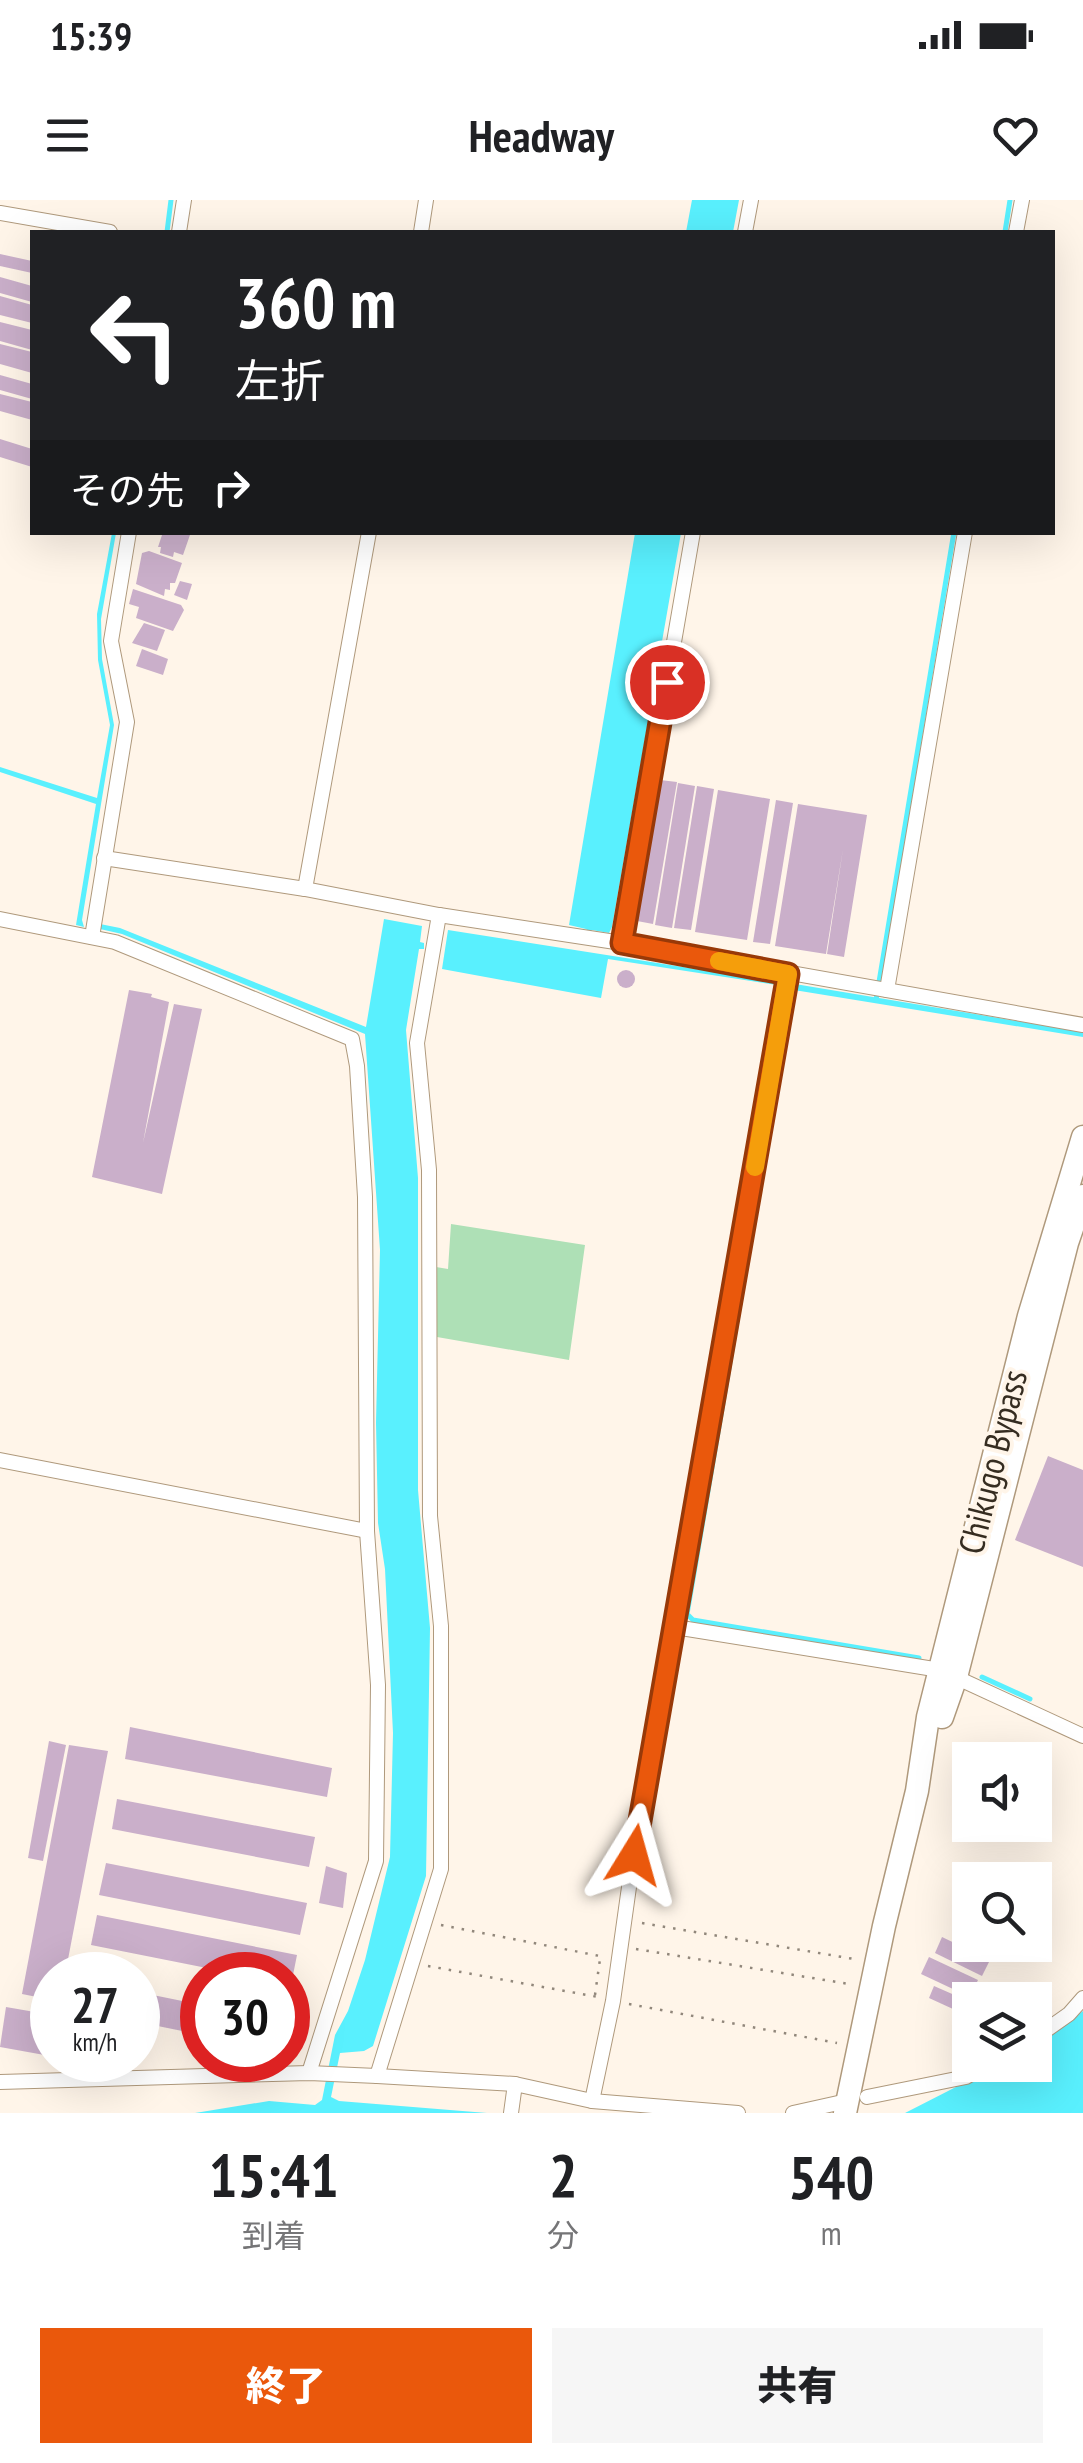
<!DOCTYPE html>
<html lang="ja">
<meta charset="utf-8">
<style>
body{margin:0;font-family:"PT Sans Narrow","Noto Sans JP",sans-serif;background:#f6f6f6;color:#202124;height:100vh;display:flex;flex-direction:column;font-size:38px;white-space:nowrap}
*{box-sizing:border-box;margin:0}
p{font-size:32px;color:#757577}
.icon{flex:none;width:55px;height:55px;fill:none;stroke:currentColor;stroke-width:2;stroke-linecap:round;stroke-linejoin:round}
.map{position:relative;height:1913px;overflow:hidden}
.details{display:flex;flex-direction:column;background:#fff;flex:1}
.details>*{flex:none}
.banner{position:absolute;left:30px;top:30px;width:1025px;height:305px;border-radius:0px;box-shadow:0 10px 40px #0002;background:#202124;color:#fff;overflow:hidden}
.controls{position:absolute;left:952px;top:1542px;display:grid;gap:20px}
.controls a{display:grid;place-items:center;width:100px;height:100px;border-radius:0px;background:#fff;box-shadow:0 10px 40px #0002;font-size:50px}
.speed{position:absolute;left:30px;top:1752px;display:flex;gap:20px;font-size:50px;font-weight:700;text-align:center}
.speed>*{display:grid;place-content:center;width:130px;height:130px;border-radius:50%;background:#fff;box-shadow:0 10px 40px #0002;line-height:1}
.speed small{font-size:25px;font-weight:400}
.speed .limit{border:15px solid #d22;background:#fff;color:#111}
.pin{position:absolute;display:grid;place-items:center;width:85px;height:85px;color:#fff;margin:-42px;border:5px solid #fff;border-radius:50%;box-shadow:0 2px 10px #0007}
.me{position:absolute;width:110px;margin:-55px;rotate:8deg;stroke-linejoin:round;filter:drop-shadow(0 0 8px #0008)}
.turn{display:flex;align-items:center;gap:35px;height:210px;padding:0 40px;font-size:45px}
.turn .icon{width:130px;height:130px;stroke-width:2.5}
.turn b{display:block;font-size:70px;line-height:85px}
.then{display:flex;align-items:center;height:95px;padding:0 40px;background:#0003;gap:20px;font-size:38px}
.eta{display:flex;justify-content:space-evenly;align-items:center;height:170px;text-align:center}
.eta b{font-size:60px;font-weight:800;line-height:70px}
.cta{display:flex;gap:20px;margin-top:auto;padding:20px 40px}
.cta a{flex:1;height:115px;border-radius:0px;background:#ea580c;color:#fff;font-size:40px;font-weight:800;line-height:115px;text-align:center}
.cta a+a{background:#f6f6f6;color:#202124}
.status{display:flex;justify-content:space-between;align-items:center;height:70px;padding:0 50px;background:#fff;direction:ltr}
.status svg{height:28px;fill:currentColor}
header{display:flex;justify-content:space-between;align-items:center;height:130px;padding:0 40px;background:#fff;font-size:45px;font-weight:800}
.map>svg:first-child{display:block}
</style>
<div class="status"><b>15:39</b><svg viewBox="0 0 49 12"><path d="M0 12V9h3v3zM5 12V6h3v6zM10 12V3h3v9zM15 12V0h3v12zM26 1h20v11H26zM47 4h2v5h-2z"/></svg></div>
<header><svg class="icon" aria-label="menu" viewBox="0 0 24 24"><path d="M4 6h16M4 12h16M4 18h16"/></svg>Headway<svg class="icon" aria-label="heart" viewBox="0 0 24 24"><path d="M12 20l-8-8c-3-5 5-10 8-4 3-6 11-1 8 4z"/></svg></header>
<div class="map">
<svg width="1083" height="1913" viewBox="0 0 1083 1913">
<rect width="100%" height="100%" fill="#fff5e9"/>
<polygon fill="#aee0b6" points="451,1024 585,1045 569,1160 437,1137 436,1067 448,1069"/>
<g fill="#59f0fe">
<polygon points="692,0 739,0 733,32 686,32"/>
<polygon points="112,333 116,333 101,419 102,459 114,525 82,720 84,727 76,725 96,604 0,572 0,567 97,598 110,525 98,460 97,414"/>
<polygon points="635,333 681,333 612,727 609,733 592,730 590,733 586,729 569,725"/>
<polygon points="384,719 422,726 420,742 424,743 424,749 419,749 406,830 418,978 418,1290 430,1428 426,1676 373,1846 364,1851 340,1853 331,1897 339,1901 487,1913 195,1913 269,1901 315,1905 322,1900 335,1835 348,1811 365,1760 390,1657 393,1533 385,1369 378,1323 376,1223 380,1050 365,834 122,734 100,729 100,724 120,728 366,827"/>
<polygon points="448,730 778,782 777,785 608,759 601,798 442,769"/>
<polygon points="795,784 1083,832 1083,837 794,790"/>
<polygon points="1083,1811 1083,1913 905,1913 999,1865 1035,1865 1035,1846"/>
</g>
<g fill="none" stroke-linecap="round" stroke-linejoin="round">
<g stroke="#59f0fe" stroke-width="5">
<polyline points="167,32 171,0"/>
<polyline points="1005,32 1010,0"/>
<polyline points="801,788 794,787 687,1414 693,1420 919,1458"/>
<polyline points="876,800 954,332"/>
<polyline points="982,1477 1030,1499"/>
</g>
</g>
<g fill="#caafca">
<polygon points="0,54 32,61 32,73 0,66"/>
<polygon points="0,77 32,86 32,102 0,93"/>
<polygon points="0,96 32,105 32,123 0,115"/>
<polygon points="0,122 32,130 32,150 0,141"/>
<polygon points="0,144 32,152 32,173 0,164"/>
<polygon points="0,175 32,184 32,199 0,190"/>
<polygon points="0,194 32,202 32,220 0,211"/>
<polygon points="0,239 32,249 32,267 0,257"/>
<polygon points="163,332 191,332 183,355 174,352 173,357 160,353 161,347 158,347"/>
<polygon points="149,351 182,363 175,383 170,383 170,390 165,389 164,396 136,384 142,353"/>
<polygon points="180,381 192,384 187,400 174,395"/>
<polygon points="133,389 181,405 184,410 173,431 136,418 139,407 129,404"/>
<polygon points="144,423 165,430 157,451 132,443"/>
<polygon points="142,449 168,459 163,475 136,466"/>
<polygon points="660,580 677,582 653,724 637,721"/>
<polygon points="678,583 695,586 672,728 655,725"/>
<polygon points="697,586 714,589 691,730 674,728"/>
<polygon points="718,590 770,599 747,740 695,732"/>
<polygon points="776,600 793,603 770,744 753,742"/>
<polygon points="798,604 867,615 844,757 827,754 843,649 826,754 775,746"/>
<circle cx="626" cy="779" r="9"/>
<polygon points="129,790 152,794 151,797 169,802 143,943 174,804 202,809 162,994 92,977"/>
<polygon points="1048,1256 1083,1270 1083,1367 1015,1340"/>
<polygon points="130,1527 332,1568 327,1597 125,1559"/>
<polygon points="49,1541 66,1545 43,1661 28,1658"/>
<polygon points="69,1545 108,1551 65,1775 52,1775 52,1800 22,1794"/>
<polygon points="117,1599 315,1637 309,1667 112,1629"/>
<polygon points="106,1663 307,1703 300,1735 99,1695"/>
<polygon points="326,1666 347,1673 343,1708 319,1703"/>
<polygon points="97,1715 297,1755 291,1785 288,1784 288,1775 242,1775 91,1745"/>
<polygon points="942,1737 990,1760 982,1776 935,1753"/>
<polygon points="929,1757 978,1780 970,1797 921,1774"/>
<polygon points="1028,1784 1046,1798 1035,1813 1035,1800 1014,1800"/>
<polygon points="934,1786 959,1797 953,1809 929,1798"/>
<polygon points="138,1792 202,1805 202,1835 138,1822"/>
<polygon points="6,1807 52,1815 50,1856 0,1847"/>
<polygon points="63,1860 122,1860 119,1875"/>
</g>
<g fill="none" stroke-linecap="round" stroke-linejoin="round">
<g stroke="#af997c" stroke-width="16">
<g id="minor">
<polyline points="0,13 110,32"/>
<polyline points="179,32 184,0"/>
<polyline points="421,32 426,0"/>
<polyline points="745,32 751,0"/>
<polyline points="1016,32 1022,0"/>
<polyline points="104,658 305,689 439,715 622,743 1083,825"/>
<polyline points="305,689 369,332"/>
<polyline points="0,719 115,742 352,839 357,866 365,997 367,1331 378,1485 376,1661 309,1873"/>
<polyline points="92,737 127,522 111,441 129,332"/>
<polyline points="622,743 693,332"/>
<polyline points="887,790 965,332"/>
<polyline points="0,1260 367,1331"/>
<polyline points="675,1427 940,1470 1083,1536"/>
<polyline points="1035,1838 1069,1814 1083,1798"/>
<polyline points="377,1876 441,1669 441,1426 430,1316 429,970 417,843 439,715"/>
<polyline points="0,1882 309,1873 377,1876 515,1884 592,1901 738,1913"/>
<polyline points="867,1897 966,1877 987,1865"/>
<polyline points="592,1901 613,1801 638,1623 675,1427 788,774"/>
<polyline points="511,1913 515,1884"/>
<polyline points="793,1913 847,1901"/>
</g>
</g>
<g stroke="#af997c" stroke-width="25">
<g id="trunk">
<polyline points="942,1517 956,1477 1067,1043 1083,996"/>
<polyline points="845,1913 884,1726 917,1591 928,1517 1029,1116 1083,937"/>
</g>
</g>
<g stroke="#91877b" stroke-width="2.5" stroke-dasharray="2.5 8" stroke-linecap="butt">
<polyline points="642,1723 854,1759"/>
<polyline points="441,1725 605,1757"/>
<polyline points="636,1749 849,1784"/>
<polyline points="428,1766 598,1797"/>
<polyline points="595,1795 600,1759"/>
<polyline points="629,1804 837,1843"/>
</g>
<use href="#minor" stroke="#fff" stroke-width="14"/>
<use href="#trunk" stroke="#fff" stroke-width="22"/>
</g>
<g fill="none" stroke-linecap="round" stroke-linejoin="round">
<g stroke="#983908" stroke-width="25">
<polyline id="route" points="634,1655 788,774 622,743 667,482"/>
</g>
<use href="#route" stroke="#ea580c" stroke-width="18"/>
<polyline stroke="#f59e0b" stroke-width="18" points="719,761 788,774 755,967"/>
</g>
<g text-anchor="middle" stroke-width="8" stroke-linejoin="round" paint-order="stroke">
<g font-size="35" fill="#352c20" stroke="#fff5e9">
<text transform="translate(993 1262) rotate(-76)" y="12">Chikugo Bypass</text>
</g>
</g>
</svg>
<div class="controls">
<a><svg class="icon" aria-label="sound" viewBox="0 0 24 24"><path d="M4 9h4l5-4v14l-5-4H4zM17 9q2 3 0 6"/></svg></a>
<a><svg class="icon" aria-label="search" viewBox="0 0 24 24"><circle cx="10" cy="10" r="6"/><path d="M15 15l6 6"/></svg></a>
<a><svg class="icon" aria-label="layers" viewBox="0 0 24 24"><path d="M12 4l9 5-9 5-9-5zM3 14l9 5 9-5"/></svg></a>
</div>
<div class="speed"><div>27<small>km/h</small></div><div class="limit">30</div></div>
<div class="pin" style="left:667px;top:482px;background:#d93025"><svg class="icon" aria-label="arrive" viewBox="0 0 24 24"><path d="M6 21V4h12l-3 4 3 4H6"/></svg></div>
<svg class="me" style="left:634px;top:1655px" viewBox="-20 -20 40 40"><path d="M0-17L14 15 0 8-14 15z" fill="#ea580c" stroke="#fff" stroke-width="4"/></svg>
<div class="banner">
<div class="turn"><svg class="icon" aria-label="left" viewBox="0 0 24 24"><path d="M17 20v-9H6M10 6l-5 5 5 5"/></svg><div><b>360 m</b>左折</div></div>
<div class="then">その先<svg class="icon" aria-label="right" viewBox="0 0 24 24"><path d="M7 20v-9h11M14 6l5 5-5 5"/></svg></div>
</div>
</div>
<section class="details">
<div class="eta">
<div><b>15:41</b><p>到着</p></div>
<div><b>2</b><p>分</p></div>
<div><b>540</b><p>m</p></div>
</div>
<div class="cta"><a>終了</a><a>共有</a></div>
</section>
